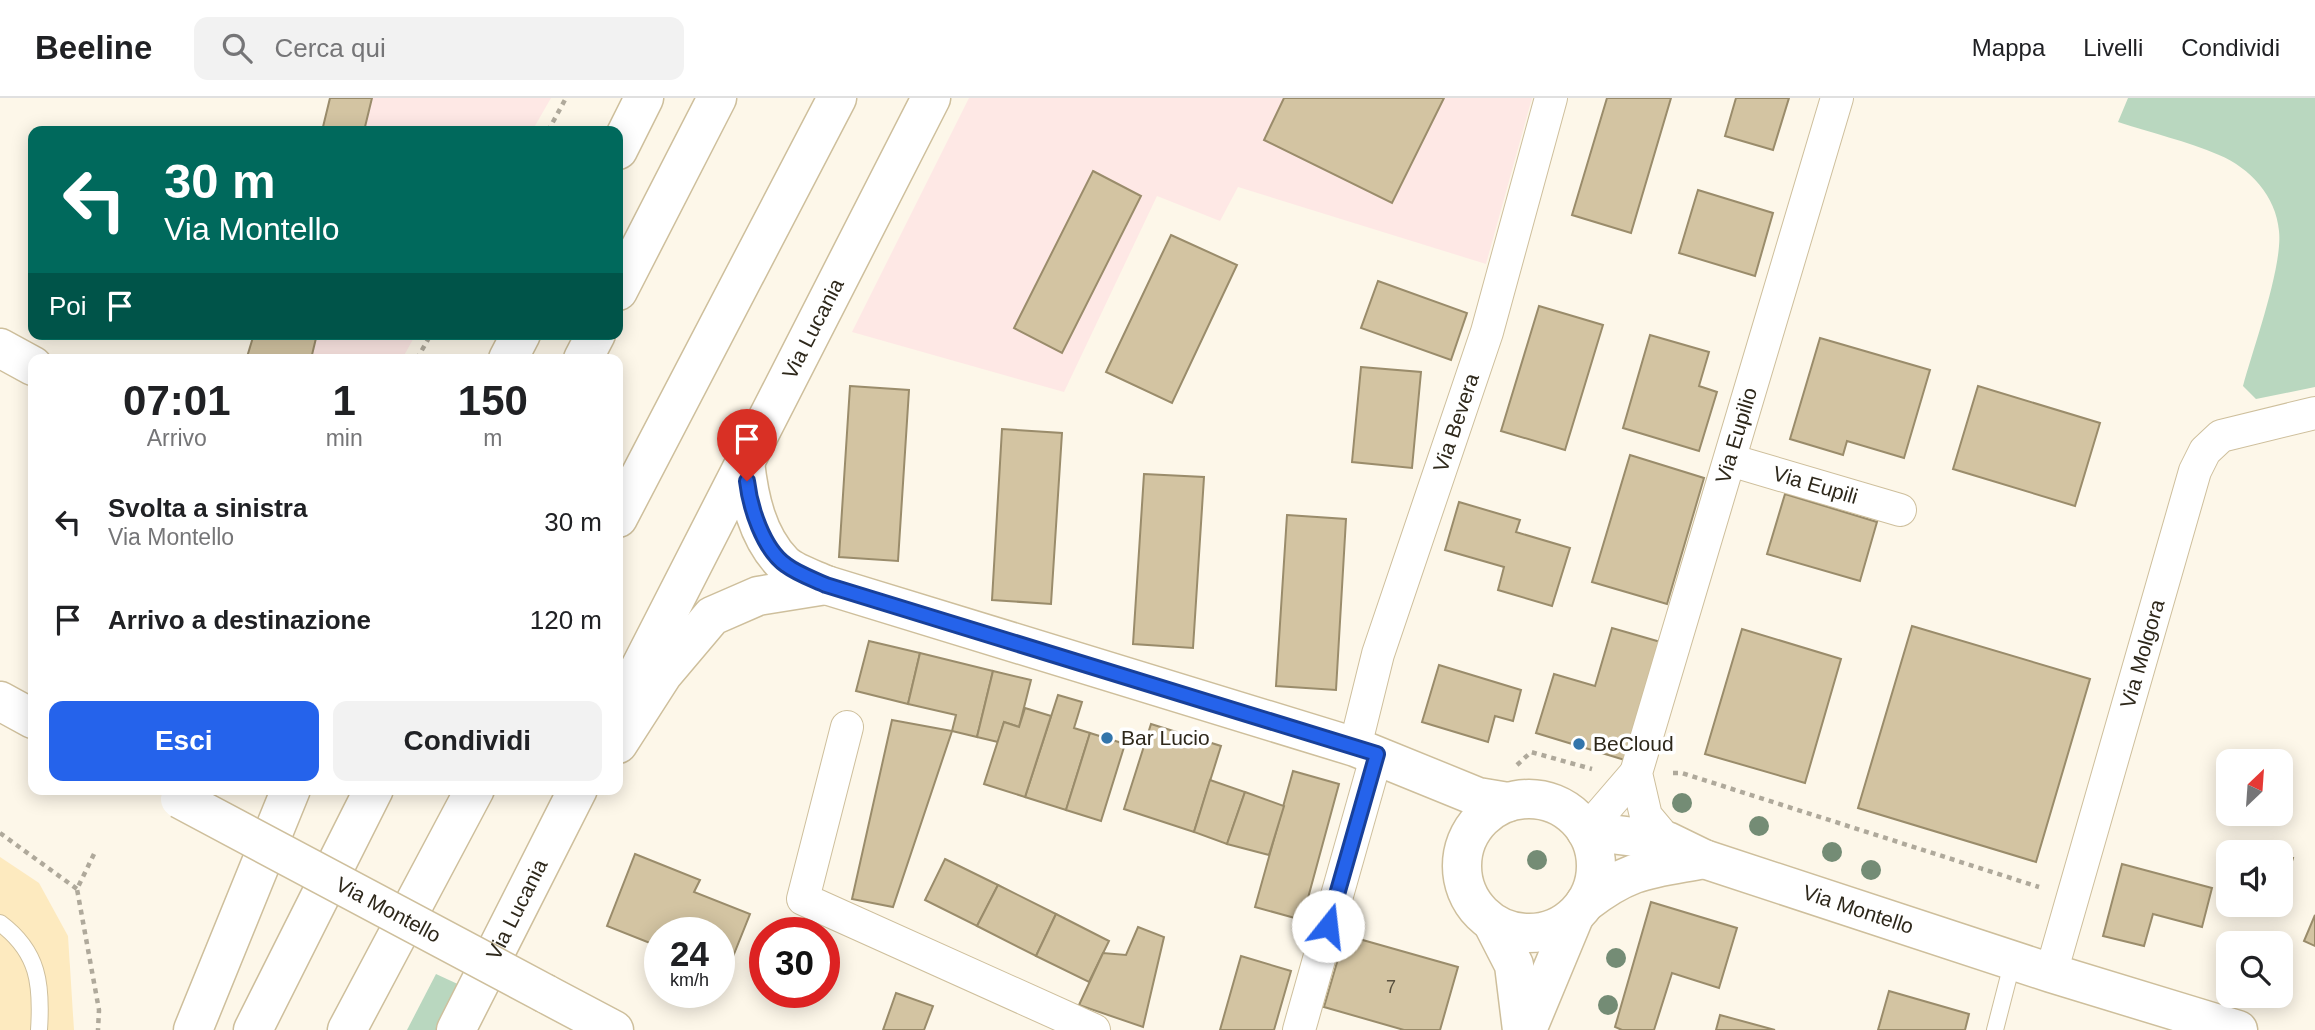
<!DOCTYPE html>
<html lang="it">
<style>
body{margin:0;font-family:Helvetica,sans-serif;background:#f2f2f2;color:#202124;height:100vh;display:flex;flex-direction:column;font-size:26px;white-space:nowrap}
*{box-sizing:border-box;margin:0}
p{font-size:23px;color:#757577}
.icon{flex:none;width:38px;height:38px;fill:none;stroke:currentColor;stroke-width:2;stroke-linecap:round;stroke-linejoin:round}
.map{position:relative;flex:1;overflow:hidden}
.side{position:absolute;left:28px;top:256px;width:595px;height:441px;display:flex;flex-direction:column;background:#fff;border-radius:14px;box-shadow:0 4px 18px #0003}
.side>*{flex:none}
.top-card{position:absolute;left:28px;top:28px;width:595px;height:214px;border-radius:14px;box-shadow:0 4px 18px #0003;background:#00695c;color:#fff;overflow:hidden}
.needle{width:46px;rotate:25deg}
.fabs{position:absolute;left:2216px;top:651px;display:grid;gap:14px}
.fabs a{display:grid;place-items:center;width:77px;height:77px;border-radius:14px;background:#fff;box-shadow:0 4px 18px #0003;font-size:35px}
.speed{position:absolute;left:644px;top:819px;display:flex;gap:14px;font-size:35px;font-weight:700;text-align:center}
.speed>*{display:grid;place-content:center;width:91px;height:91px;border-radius:50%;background:#fff;box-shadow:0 4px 18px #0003;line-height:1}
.speed small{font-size:18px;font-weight:400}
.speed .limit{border:10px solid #d22;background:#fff;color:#111}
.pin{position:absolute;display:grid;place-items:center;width:60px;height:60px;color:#fff;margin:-72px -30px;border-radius:50% 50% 50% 0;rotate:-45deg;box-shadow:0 0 7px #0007}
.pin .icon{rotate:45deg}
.me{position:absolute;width:77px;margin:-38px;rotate:16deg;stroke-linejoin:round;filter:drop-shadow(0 0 5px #0008)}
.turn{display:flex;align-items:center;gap:24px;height:147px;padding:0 21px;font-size:32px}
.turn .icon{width:91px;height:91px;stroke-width:2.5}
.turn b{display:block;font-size:49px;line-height:60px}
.then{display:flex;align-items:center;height:66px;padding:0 21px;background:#0003;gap:14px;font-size:26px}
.eta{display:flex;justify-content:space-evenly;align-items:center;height:119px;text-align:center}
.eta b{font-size:42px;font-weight:700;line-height:49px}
.action{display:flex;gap:14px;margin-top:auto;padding:14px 21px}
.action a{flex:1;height:80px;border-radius:14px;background:#2563eb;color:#fff;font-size:28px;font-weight:700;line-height:80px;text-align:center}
.action a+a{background:#f2f2f2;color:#202124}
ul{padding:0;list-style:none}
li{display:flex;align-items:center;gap:21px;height:98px;padding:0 21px}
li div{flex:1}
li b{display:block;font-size:26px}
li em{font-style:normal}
header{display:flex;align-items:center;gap:42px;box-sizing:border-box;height:98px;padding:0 35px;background:#fff;border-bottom:2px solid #e0e0e0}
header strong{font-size:33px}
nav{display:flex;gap:38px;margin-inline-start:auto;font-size:24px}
.search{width:490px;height:63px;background:#f2f2f2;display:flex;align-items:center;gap:18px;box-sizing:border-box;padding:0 24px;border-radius:14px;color:#757577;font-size:26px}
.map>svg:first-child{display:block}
</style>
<header>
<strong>Beeline</strong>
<div class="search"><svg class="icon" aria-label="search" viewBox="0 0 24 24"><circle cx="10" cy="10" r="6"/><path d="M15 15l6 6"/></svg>Cerca qui</div>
<nav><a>Mappa</a><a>Livelli</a><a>Condividi</a></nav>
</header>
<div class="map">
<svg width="2315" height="932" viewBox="0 0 2315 932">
<rect width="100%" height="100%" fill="#fdf7e9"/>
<g fill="#fee8e5">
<polygon points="372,0 551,0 532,33 364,33"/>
<polygon points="969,0 1532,0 1486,166 1238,89 1220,123 1157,98 1064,294 852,234"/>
<polygon points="317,236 416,236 402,261 311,261"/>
</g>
<polygon fill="#fdeabf" points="0,759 39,785 68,838 74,932 0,932"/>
<g fill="#b9d7bf">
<path d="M2128 0H2315V289L2256 301 2243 288C2253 251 2283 168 2279 133 2276 98 2250 70 2219 57 2187 43 2151 35 2118 24Z"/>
<polygon points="436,876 462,888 439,932 407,932"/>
</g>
<g fill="#d3c4a2" stroke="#9a8c6b" stroke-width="2">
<polygon points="330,0 372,0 364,33 322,33"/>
<polygon points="1284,0 1444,0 1392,105 1264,42"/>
<polygon points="1607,0 1671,0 1631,135 1572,117"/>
<polygon points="1736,0 1789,0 1773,52 1725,38"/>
<polygon points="1093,73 1141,98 1062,255 1014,230"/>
<polygon points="1698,92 1773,115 1755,178 1679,155"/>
<polygon points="1171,137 1237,167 1172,305 1106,274"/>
<polygon points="1378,183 1467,215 1451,262 1361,230"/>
<polygon points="1539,208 1603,227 1565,352 1501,333"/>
<polygon points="254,236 317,236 311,261 251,261 247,259"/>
<polygon points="1650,237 1709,254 1699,288 1717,294 1699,353 1623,330"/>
<polygon points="1820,240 1930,272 1904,360 1847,343 1843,357 1790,341"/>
<polygon points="1361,269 1421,274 1412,370 1352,364"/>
<polygon points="850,288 909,292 898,463 839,459"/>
<polygon points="1978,288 2100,325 2075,408 1953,371"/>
<polygon points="1002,331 1062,335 1051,506 992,502"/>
<polygon points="1630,357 1704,380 1667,506 1592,484"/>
<polygon points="1144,376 1204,379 1193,550 1133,546"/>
<polygon points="1785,396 1877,424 1860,483 1767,456"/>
<polygon points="1459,404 1520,422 1516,434 1570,450 1552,508 1498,492 1504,469 1445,452"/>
<polygon points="1287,417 1346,421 1336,592 1276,588"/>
<polygon points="1912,528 2090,581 2036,764 1858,710"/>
<polygon points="1612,530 1664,545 1628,663 1536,635 1554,576 1595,588"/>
<polygon points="1742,531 1841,561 1805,685 1705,656"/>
<polygon points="869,543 920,555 908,606 856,593"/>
<polygon points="920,555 993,573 977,639 952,633 956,617 908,606"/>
<polygon points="1439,567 1521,592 1513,623 1495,618 1488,644 1422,624"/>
<polygon points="993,573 1031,582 1019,629 1004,624 998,644 977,639"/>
<polygon points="1058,597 1082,604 1074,630 1090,635 1066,712 1025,699"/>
<polygon points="1025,610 1051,618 1025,699 984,686 1004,624 1019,629"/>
<polygon points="892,622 952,633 893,809 852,801"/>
<polygon points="1151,626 1221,648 1194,734 1124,711"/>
<polygon points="1090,635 1125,646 1101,723 1066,712"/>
<polygon points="1293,673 1339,686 1302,822 1255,809"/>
<polygon points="1210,682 1245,694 1227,746 1194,734"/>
<polygon points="1245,694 1284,708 1269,757 1227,746"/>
<polygon points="2240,745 2273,754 2238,754"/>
<polygon points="635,756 700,782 694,794 750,816 726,876 719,873 719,835 660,835 660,849 607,828"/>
<polygon points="2280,756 2293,760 2281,801 2280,801"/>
<polygon points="945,761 998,787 977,828 925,802"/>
<polygon points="2122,766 2212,790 2202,829 2153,816 2144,848 2103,838"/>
<polygon points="998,787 1056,816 1036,858 977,828"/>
<polygon points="1651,804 1737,830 1719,890 1672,875 1654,932 1622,932 1615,929"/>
<polygon points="1056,816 1109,843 1089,884 1036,858"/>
<polygon points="2315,817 2315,848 2304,843"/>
<polygon points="1138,829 1164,839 1143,929 1079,907 1103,855 1126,857"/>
<polygon points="1345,837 1458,869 1440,932 1404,932 1324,909"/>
<polygon points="1241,858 1291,873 1274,932 1220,932"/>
<polygon points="1889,893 1969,916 1965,932 1878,932"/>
<polygon points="896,895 933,908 924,932 883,932"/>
<polygon points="1720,917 1775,932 1716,932"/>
</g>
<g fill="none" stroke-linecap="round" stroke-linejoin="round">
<g stroke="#cebf9c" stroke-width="18">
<g id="service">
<path d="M0 825C39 854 42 887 39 932"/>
<polyline points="1995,932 2013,862"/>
</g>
</g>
<g stroke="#cebf9c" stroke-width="34">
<g id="minor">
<path id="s1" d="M1730 362 1900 412"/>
<polyline points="847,629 803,801 1094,932"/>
<path id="s2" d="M1355 649 1378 556 1487 234 1551 0"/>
<polyline points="1586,733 1636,675"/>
<path id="s3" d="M1667 743 1646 718 1636 675 1837 0"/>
<path id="s4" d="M2051 875 2195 373 2205 353 2221 338 2315 315"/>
<polyline points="1299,932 1377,656"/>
</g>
</g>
<g stroke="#cebf9c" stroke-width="41">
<g id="tertiary">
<polyline points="0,250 33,268"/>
<path d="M745 364C749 400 757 438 783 465 793 475 813 481 826 487L1355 649 1478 699 1508 704"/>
<polyline points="0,603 33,621"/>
<path id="s5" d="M618 613 931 0"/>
<polyline points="618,646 663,576 712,518 758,498 826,487"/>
<circle cx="1529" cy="768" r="67"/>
<path id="s6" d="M1586 733 1667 743 1704 761 2051 875 2238 932"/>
<path d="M1585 805C1630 770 1650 771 1704 761"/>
<polyline points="1493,826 1514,867 1522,932"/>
<polyline points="546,896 614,932"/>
<path id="s7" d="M456 932 578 691"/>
<polyline points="1527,932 1574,819"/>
</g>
</g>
<g stroke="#cebf9c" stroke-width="41">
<g id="trunk">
<polyline points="618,52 644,0"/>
<polyline points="618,193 717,0"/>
<polyline points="508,261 521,236"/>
<polyline points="583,261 596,236"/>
<polyline points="618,420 837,0"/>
<polyline points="193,932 291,691"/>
<polyline points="253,932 374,691"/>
<polyline points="347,932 475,691"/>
</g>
</g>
<g stroke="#afa99b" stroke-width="4.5" stroke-dasharray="5 5" stroke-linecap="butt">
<polyline points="548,33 566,0"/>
<polyline points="417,261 431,236"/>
<polyline points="1517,667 1531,654 1592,671"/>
<polyline points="1673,675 1682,675 2039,789"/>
<polyline points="0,735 77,791"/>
<polyline points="94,756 77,791 99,912 98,932"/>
</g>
<use href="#service" stroke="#fff" stroke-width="16"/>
<use href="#minor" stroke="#fff" stroke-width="32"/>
<use href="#tertiary" stroke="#fff" stroke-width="38"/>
<use href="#trunk" stroke="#fff" stroke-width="38"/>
<g stroke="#cebf9c" stroke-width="41" stroke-linecap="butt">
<g id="tertiary-bridge">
<path id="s8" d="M180 701 546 896"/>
</g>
</g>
<use href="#tertiary-bridge" stroke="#fff" stroke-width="38"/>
</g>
<g fill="#748c75">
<circle cx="1682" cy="705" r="10"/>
<circle cx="1759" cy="728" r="10"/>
<circle cx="1832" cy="754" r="10"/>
<circle cx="1537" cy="762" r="10"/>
<circle cx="1871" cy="772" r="10"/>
<circle cx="1616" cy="860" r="10"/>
<circle cx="1608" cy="907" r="10"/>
</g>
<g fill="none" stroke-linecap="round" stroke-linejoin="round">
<g stroke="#184099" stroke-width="18">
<path id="route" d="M747 383C750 409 763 451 786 467 798 476 813 481 826 487L1377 656 1328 828"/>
</g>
<use href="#route" stroke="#2563eb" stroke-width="12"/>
</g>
<g fill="#3375ab" stroke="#fff" stroke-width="2.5">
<circle cx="1107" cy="640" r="7"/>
<circle cx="1579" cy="646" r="7"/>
</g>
<g text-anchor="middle" stroke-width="7" stroke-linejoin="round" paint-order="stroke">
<g font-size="18" fill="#574f3d">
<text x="1391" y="895">7</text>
</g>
<g font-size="21" fill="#2e281b" stroke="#fff">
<text dy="7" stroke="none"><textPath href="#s5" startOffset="429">Via Lucania</textPath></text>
<text dy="7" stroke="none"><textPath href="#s2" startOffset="340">Via Bevera</textPath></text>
<text dy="7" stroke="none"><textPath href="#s3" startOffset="429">Via Eupilio</textPath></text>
<text dy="7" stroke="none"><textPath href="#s1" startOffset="89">Via Eupili</textPath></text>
<text dy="7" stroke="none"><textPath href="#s4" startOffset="332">Via Molgora</textPath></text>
<text dy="7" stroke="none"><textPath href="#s6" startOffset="285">Via Montello</textPath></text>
<text dy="7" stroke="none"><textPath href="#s8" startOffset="236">Via Montello</textPath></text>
<text dy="7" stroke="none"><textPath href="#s7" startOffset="135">Via Lucania</textPath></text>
</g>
<g font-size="21" fill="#2e281b" stroke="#fff" text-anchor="start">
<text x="1121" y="647">Bar Lucio</text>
<text x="1593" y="653">BeCloud</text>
</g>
</g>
</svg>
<div class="fabs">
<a><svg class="needle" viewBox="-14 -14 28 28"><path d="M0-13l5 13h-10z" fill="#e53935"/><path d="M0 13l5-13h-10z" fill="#757577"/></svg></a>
<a><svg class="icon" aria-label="sound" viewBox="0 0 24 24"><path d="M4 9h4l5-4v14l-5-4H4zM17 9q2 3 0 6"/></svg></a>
<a><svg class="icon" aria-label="search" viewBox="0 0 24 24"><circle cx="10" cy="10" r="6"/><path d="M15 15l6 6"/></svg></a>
</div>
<div class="speed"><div>24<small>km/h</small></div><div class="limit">30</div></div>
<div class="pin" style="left:747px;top:383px;background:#d93025"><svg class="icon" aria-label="arrive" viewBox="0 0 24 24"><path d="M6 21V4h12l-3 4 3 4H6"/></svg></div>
<svg class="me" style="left:1328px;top:828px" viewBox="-20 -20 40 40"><circle r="19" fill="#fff"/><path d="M0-13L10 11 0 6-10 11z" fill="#2563eb"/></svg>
<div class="top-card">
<div class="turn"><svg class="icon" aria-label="left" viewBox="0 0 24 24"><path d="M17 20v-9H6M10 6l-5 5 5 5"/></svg><div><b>30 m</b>Via Montello</div></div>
<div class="then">Poi<svg class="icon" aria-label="arrive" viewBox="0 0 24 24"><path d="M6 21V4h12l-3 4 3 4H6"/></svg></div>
</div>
<section class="side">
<div class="eta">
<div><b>07:01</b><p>Arrivo</p></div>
<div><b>1</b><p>min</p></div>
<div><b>150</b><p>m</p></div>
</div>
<ul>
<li><svg class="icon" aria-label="left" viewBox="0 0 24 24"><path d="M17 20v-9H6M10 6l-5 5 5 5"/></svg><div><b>Svolta a sinistra</b><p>Via Montello</p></div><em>30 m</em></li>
<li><svg class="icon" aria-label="arrive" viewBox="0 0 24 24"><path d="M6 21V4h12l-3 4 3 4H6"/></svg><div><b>Arrivo a destinazione</b></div><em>120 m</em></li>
</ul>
<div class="action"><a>Esci</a><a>Condividi</a></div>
</section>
</div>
